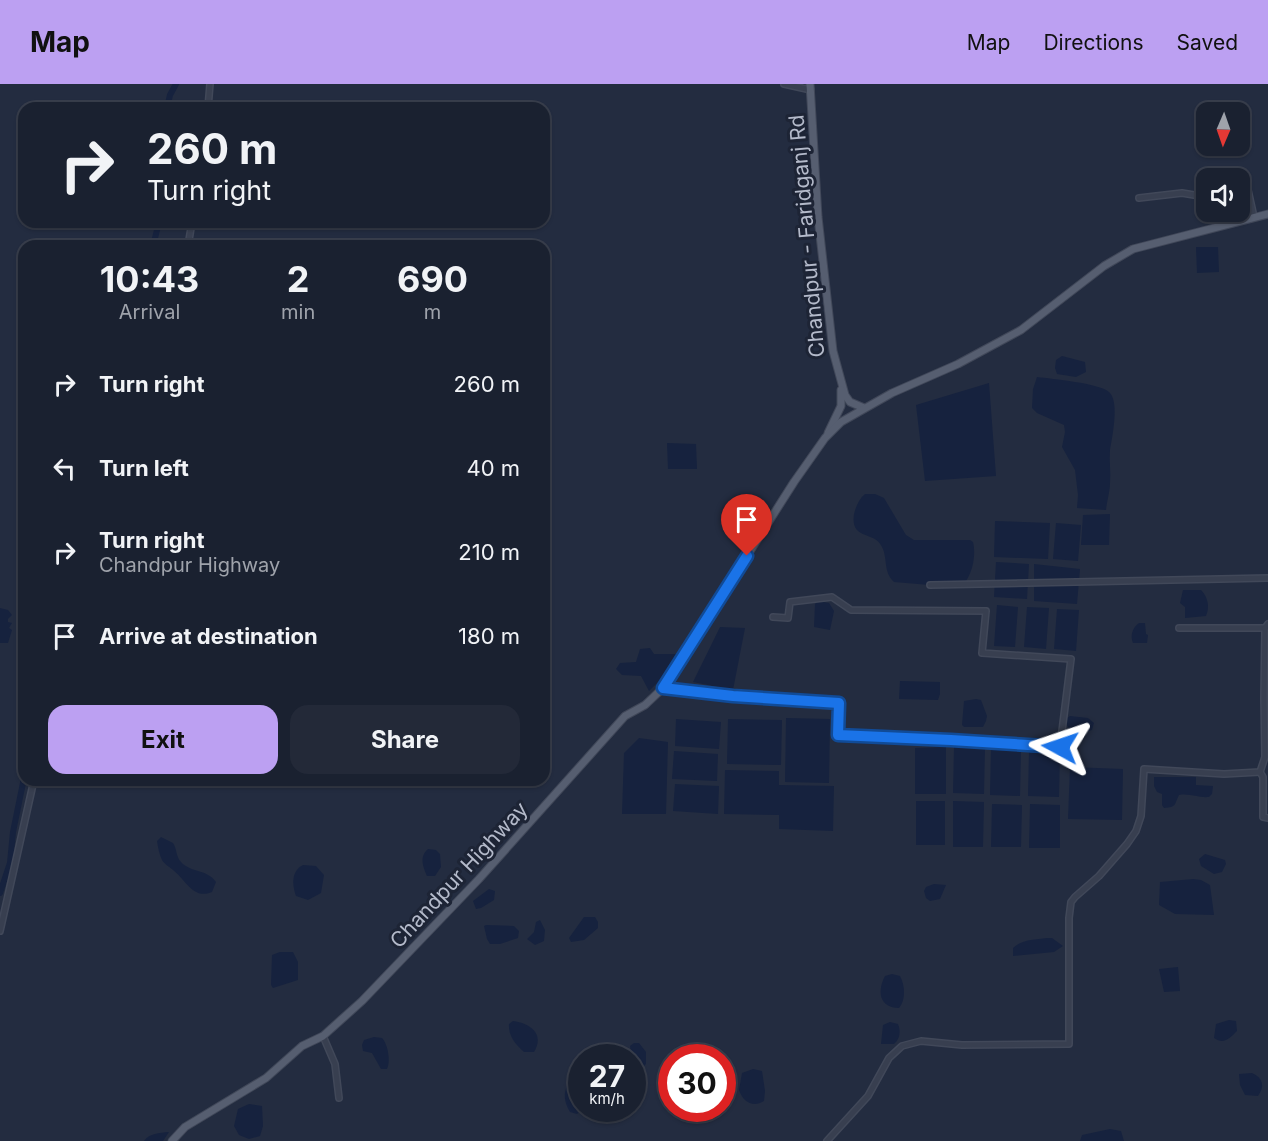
<!DOCTYPE html>
<style>
body{margin:0;font-family:Inter,sans-serif;background:#232938;color:#f1f3f6;height:100vh;display:flex;flex-direction:column;font-size:22px;white-space:nowrap}
*{box-sizing:border-box;margin:0}
p{font-size:20px;color:#9fa3ab}
.icon{flex:none;width:33px;height:33px;fill:none;stroke:currentColor;stroke-width:2;stroke-linecap:round;stroke-linejoin:round}
.map{position:relative;flex:1;overflow:hidden}
.side{position:absolute;left:18px;top:156px;width:532px;height:546px;display:flex;flex-direction:column;background:#1a2130;border-radius:18px;box-shadow:0 2px 4px #0004,0 0 0 2px #383e4c}
.side>*{flex:none}
.hud{position:absolute;left:18px;top:18px;width:532px;height:126px;border-radius:18px;box-shadow:0 2px 4px #0004,0 0 0 2px #383e4c;background:#1a2130;color:#f1f3f6;overflow:hidden}
.needle{width:39px;rotate:182deg}
.controls{position:absolute;left:1196px;top:18px;display:grid;gap:12px}
.controls a{display:grid;place-items:center;width:54px;height:54px;border-radius:12px;background:#1a2130;box-shadow:0 2px 4px #0004,0 0 0 2px #383e4c;font-size:30px}
.speed{position:absolute;left:568px;top:960px;display:flex;gap:12px;font-size:30px;font-weight:700;text-align:center}
.speed>*{display:grid;place-content:center;width:78px;height:78px;border-radius:50%;background:#1a2130;box-shadow:0 2px 4px #0004,0 0 0 2px #383e4c;line-height:1}
.speed small{font-size:15px;font-weight:400}
.speed .limit{border:9px solid #d22;background:#fff;color:#111}
.pin{position:absolute;display:grid;place-items:center;width:51px;height:51px;color:#fff;margin:-62px -26px;border-radius:50% 50% 50% 0;rotate:-45deg;box-shadow:0 0 6px #0007}
.pin .icon{rotate:45deg}
.me{position:absolute;width:66px;margin:-33px;rotate:275deg;stroke-linejoin:round;filter:drop-shadow(0 0 4px #0008)}
.turn{display:flex;align-items:center;gap:21px;height:126px;padding:0 30px;font-size:27px}
.turn .icon{width:78px;height:78px;stroke-width:2.5}
.turn b{display:block;font-size:42px;line-height:51px}
.eta{display:flex;justify-content:space-evenly;align-items:center;height:102px;text-align:center}
.eta b{font-size:36px;font-weight:700;line-height:42px}
.cta{display:flex;gap:12px;margin-top:auto;padding:12px 30px}
.cta a{flex:1;height:69px;border-radius:18px;background:#bca0f2;color:#111;font-size:24px;font-weight:700;line-height:69px;text-align:center}
.cta a+a{background:#232938;color:#f1f3f6}
ul{padding:0;list-style:none}
li{display:flex;align-items:center;gap:18px;height:84px;padding:0 30px}
li div{flex:1}
li b{display:block;font-size:22px}
li em{font-style:normal}
header{display:flex;align-items:center;gap:36px;box-sizing:border-box;height:84px;padding:0 30px;background:#bca0f2;color:#111}
header strong{font-size:28px}
nav{display:flex;gap:33px;margin-inline-start:auto;font-size:21px}
.map>svg:first-child{display:block}
</style>
<header>
<strong>Map</strong>
<nav><a>Map</a><a>Directions</a><a>Saved</a></nav>
</header>
<div class="map">
<svg width="1268" height="1057" viewBox="0 0 1268 1057">
<rect width="100%" height="100%" fill="#232c40"/>
<g fill="#16223e">
<polygon points="1196,163 1218,163 1219,188 1197,189"/>
<polygon points="1062,272 1085,278 1086,288 1076,293 1057,290 1055,284 1056,276"/>
<path d="M1037 293C1052 295 1099 299 1109 308 1120 317 1112 354 1110 366 1109 377 1111 388 1110 399 1110 407 1107 417 1106 426L1077 424 1078 411 1075 386 1062 363 1065 348 1064 341 1037 329 1032 324 1033 305Z"/>
<polygon points="989,299 996,392 925,397 916,321"/>
<polygon points="667,359 696,360 697,385 668,385"/>
<path d="M865 410H875L884 414 906 451 914 456H970L973 458C976 470 973 487 966 497L930 501 894 498C883 488 888 475 882 463 874 446 850 457 854 430 856 422 859 415 865 410Z"/>
<polygon points="1110,430 1109,461 1081,461 1083,431"/>
<polygon points="995,437 1050,439 1048,475 994,473"/>
<polygon points="1056,439 1081,441 1078,477 1053,475"/>
<polygon points="996,478 1029,480 1027,515 994,513"/>
<polygon points="1034,480 1080,485 1077,520 1034,517"/>
<path d="M1183 506H1201C1208 513 1210 523 1206 532L1185 534V523L1180 519Z"/>
<polygon points="818,517 829,519 834,527 830,546 814,543 815,520"/>
<polygon points="997,521 1018,523 1015,563 994,562"/>
<polygon points="1027,523 1049,524 1046,565 1024,563"/>
<polygon points="0,524 8,526 12,531 8,535 8,538 12,539 9,544 12,546 8,559 0,559"/>
<polygon points="1057,525 1079,526 1076,567 1054,565"/>
<path d="M1139 539H1145L1146 550 1148 551 1147 559H1133C1130 552 1132 544 1139 539Z"/>
<polygon points="720,543 745,544 733,606 693,598"/>
<polygon points="650,564 654,570 677,570 660,596 649,607 641,592 622,591 616,585 620,579 636,578 640,565"/>
<polygon points="900,597 940,598 940,610 938,616 899,615"/>
<polygon points="976,615 981,616 987,632 986,637 983,643 964,643 962,641 964,617"/>
<polygon points="1070,632 1088,634 1094,639 1092,646 1083,649 1071,647 1066,640 1067,634"/>
<polygon points="786,634 830,635 829,699 785,698"/>
<polygon points="676,635 721,638 719,665 675,662"/>
<polygon points="728,635 782,636 781,681 727,680"/>
<polygon points="639,654 668,658 666,730 622,730 624,669"/>
<polygon points="946,663 946,710 915,710 915,664"/>
<polygon points="954,663 985,663 984,710 953,709"/>
<polygon points="991,665 1021,666 1020,712 990,711"/>
<polygon points="674,667 718,670 717,697 672,695"/>
<polygon points="1029,667 1060,668 1059,713 1028,712"/>
<polygon points="1070,683 1123,685 1122,736 1068,735"/>
<polygon points="725,686 779,687 779,701 834,702 833,747 779,745 779,731 724,730"/>
<path d="M1154 693H1196V701L1213 702 1212 710 1209 713C1198 714 1190 709 1179 711 1174 721 1177 723 1164 724L1162 721V710L1157 708 1154 702Z"/>
<polygon points="675,700 719,702 718,730 673,727"/>
<rect x="916" y="717" width="29" height="44"/>
<polygon points="953,717 984,718 983,763 953,763"/>
<polygon points="992,720 1022,721 1021,763 991,763"/>
<polygon points="1030,720 1060,721 1060,764 1029,764"/>
<path d="M161 753 173 759C177 765 176 773 181 778 191 789 207 785 216 798L212 808C193 816 186 796 173 786 169 782 165 781 162 776 159 770 158 763 157 757Z"/>
<path d="M428 765 436 766 440 770 441 783 435 792H427C423 782 419 773 428 765Z"/>
<polygon points="1205,770 1225,776 1226,780 1222,788 1214,790 1201,782 1199,775"/>
<path d="M303 781 316 782 324 791 321 809 308 816 296 812C292 801 291 787 303 781Z"/>
<polygon points="1193,795 1201,796 1210,801 1214,831 1175,830 1159,821 1160,798"/>
<polygon points="934,800 946,801 940,815 930,817 926,814 924,807 926,803"/>
<polygon points="489,805 495,807 494,816 481,824 476,825 473,817"/>
<polygon points="584,833 595,833 598,838 598,844 584,856 571,858 569,854"/>
<polygon points="540,836 545,846 544,857 535,861 527,855 534,848 536,838"/>
<polygon points="486,841 514,842 519,847 518,854 500,860 490,860 487,855 484,842"/>
<path d="M1047 854H1052L1063 862 1054 868 1013 872V864C1022 855 1035 856 1047 854Z"/>
<polygon points="280,868 293,868 298,878 298,896 273,904 271,901 272,871"/>
<polygon points="1178,883 1180,907 1164,908 1159,885"/>
<path d="M892 890 900 892C905 901 906 916 899 924 879 924 877 907 885 892Z"/>
<path d="M1229 936 1236 937 1237 947C1230 954 1224 961 1214 954L1216 940Z"/>
<path d="M513 937C530 939 545 950 534 968H524C516 961 508 952 509 940Z"/>
<path d="M890 938 898 940C901 947 900 955 894 960H881L883 941Z"/>
<path d="M374 953 382 954C388 960 391 978 387 985H381L372 969 363 967 362 961 364 956Z"/>
<polygon points="634,959 639,959 646,968 646,980 642,984 633,981 630,962"/>
<path d="M753 985 762 987 765 1007 764 1017C753 1024 743 1018 739 1006L742 989Z"/>
<path d="M1252 989C1263 994 1265 1002 1258 1012L1245 1011 1240 1001 1239 990Z"/>
<path d="M568 999 573 1000 582 1007 583 1025 577 1030 570 1028C564 1018 563 1010 568 999Z"/>
<polygon points="249,1020 262,1022 263,1042 260,1052 249,1055 239,1051 234,1042 238,1025"/>
<polygon points="1110,1045 1121,1047 1124,1057 1080,1057 1082,1051"/>
<path d="M169 1048 163 1057H144C150 1049 159 1049 169 1048Z"/>
</g>
<g fill="none" stroke-linecap="round" stroke-linejoin="round">
<g stroke="#16223e" stroke-width="6">
<polyline points="167,24 170,11 176,0"/>
<polyline points="153,162 159,138"/>
<polyline points="0,809 10,779 13,748 24,694"/>
</g>
<g stroke="#414859" stroke-width="8">
<g id="minor">
<polyline points="784,0 811,6"/>
<polyline points="208,24 210,0"/>
<polyline points="1239,108 1248,106 1254,133"/>
<polyline points="1139,114 1182,109 1200,112 1203,108 1206,109"/>
<polyline points="188,162 192,138"/>
<polyline points="930,501 1268,494"/>
<polyline points="1179,544 1265,544"/>
<polyline points="663,604 733,612 839,619 838,651 951,656 1060,663 1071,575 982,569 986,527 851,526 832,513 790,518 788,534 773,533"/>
<polyline points="1260,688 1263,693 1263,733 1268,734"/>
<polyline points="0,847 34,696"/>
<polyline points="323,952 335,980 339,1014"/>
<polyline points="827,1057 868,1012 889,974 902,962 921,957 962,961 1069,960 1069,834 1071,818 1075,813 1099,792 1127,760 1136,747 1141,732 1144,685 1224,690 1260,688 1265,673 1264,614 1265,544 1268,540"/>
</g>
</g>
<g stroke="#414859" stroke-width="9">
<g id="major">
<polyline points="810,0 818,133 833,267 845,311 850,318 864,324"/>
<polyline points="828,349 841,322 841,306"/>
<polyline points="172,1057 185,1043 266,994 302,962 323,952 362,917 479,795 625,632 645,621 663,604 794,398 825,354 841,338 892,309 958,280 1021,246 1104,182 1133,165 1268,130"/>
</g>
</g>
<use href="#minor" stroke="#383f50" stroke-width="5"/>
<use href="#major" stroke="#565e70" stroke-width="7"/>
</g>
<g fill="none" stroke-linecap="round" stroke-linejoin="round">
<g stroke="#114b97" stroke-width="15">
<polyline id="route" points="747,472 663,604 733,612 839,619 838,651 951,656 1060,663"/>
</g>
<use href="#route" stroke="#1a73e8" stroke-width="10"/>
</g>
<g text-anchor="middle" stroke-width="6" stroke-linejoin="round" paint-order="stroke">
<g font-size="21" fill="#b4baca" stroke="#1d2435">
<text transform="translate(807 152) rotate(-95)" y="7">Chandpur - Faridganj Rd</text>
<text transform="translate(459 791) rotate(-47)" y="7">Chandpur Highway</text>
</g>
</g>
</svg>
<div class="controls">
<a><svg class="needle" viewBox="-14 -14 28 28"><path d="M0-13l5 13h-10z" fill="#e53935"/><path d="M0 13l5-13h-10z" fill="#9fa3ab"/></svg></a>
<a><svg class="icon" aria-label="sound" viewBox="0 0 24 24"><path d="M4 9h4l5-4v14l-5-4H4zM17 9q2 3 0 6"/></svg></a>
</div>
<div class="speed"><div>27<small>km/h</small></div><div class="limit">30</div></div>
<div class="pin" style="left:747px;top:472px;background:#d93025"><svg class="icon" aria-label="arrive" viewBox="0 0 24 24"><path d="M6 21V4h12l-3 4 3 4H6"/></svg></div>
<svg class="me" style="left:1060px;top:663px" viewBox="-20 -20 40 40"><path d="M0-17L14 15 0 8-14 15z" fill="#1a73e8" stroke="#fff" stroke-width="4"/></svg>
<div class="hud">
<div class="turn"><svg class="icon" aria-label="right" viewBox="0 0 24 24"><path d="M7 20v-9h11M14 6l5 5-5 5"/></svg><div><b>260 m</b>Turn right</div></div>
</div>
<section class="side">
<div class="eta">
<div><b>10:43</b><p>Arrival</p></div>
<div><b>2</b><p>min</p></div>
<div><b>690</b><p>m</p></div>
</div>
<ul>
<li><svg class="icon" aria-label="right" viewBox="0 0 24 24"><path d="M7 20v-9h11M14 6l5 5-5 5"/></svg><div><b>Turn right</b></div><em>260 m</em></li>
<li><svg class="icon" aria-label="left" viewBox="0 0 24 24"><path d="M17 20v-9H6M10 6l-5 5 5 5"/></svg><div><b>Turn left</b></div><em>40 m</em></li>
<li><svg class="icon" aria-label="right" viewBox="0 0 24 24"><path d="M7 20v-9h11M14 6l5 5-5 5"/></svg><div><b>Turn right</b><p>Chandpur Highway</p></div><em>210 m</em></li>
<li><svg class="icon" aria-label="arrive" viewBox="0 0 24 24"><path d="M6 21V4h12l-3 4 3 4H6"/></svg><div><b>Arrive at destination</b></div><em>180 m</em></li>
</ul>
<div class="cta"><a>Exit</a><a>Share</a></div>
</section>
</div>
